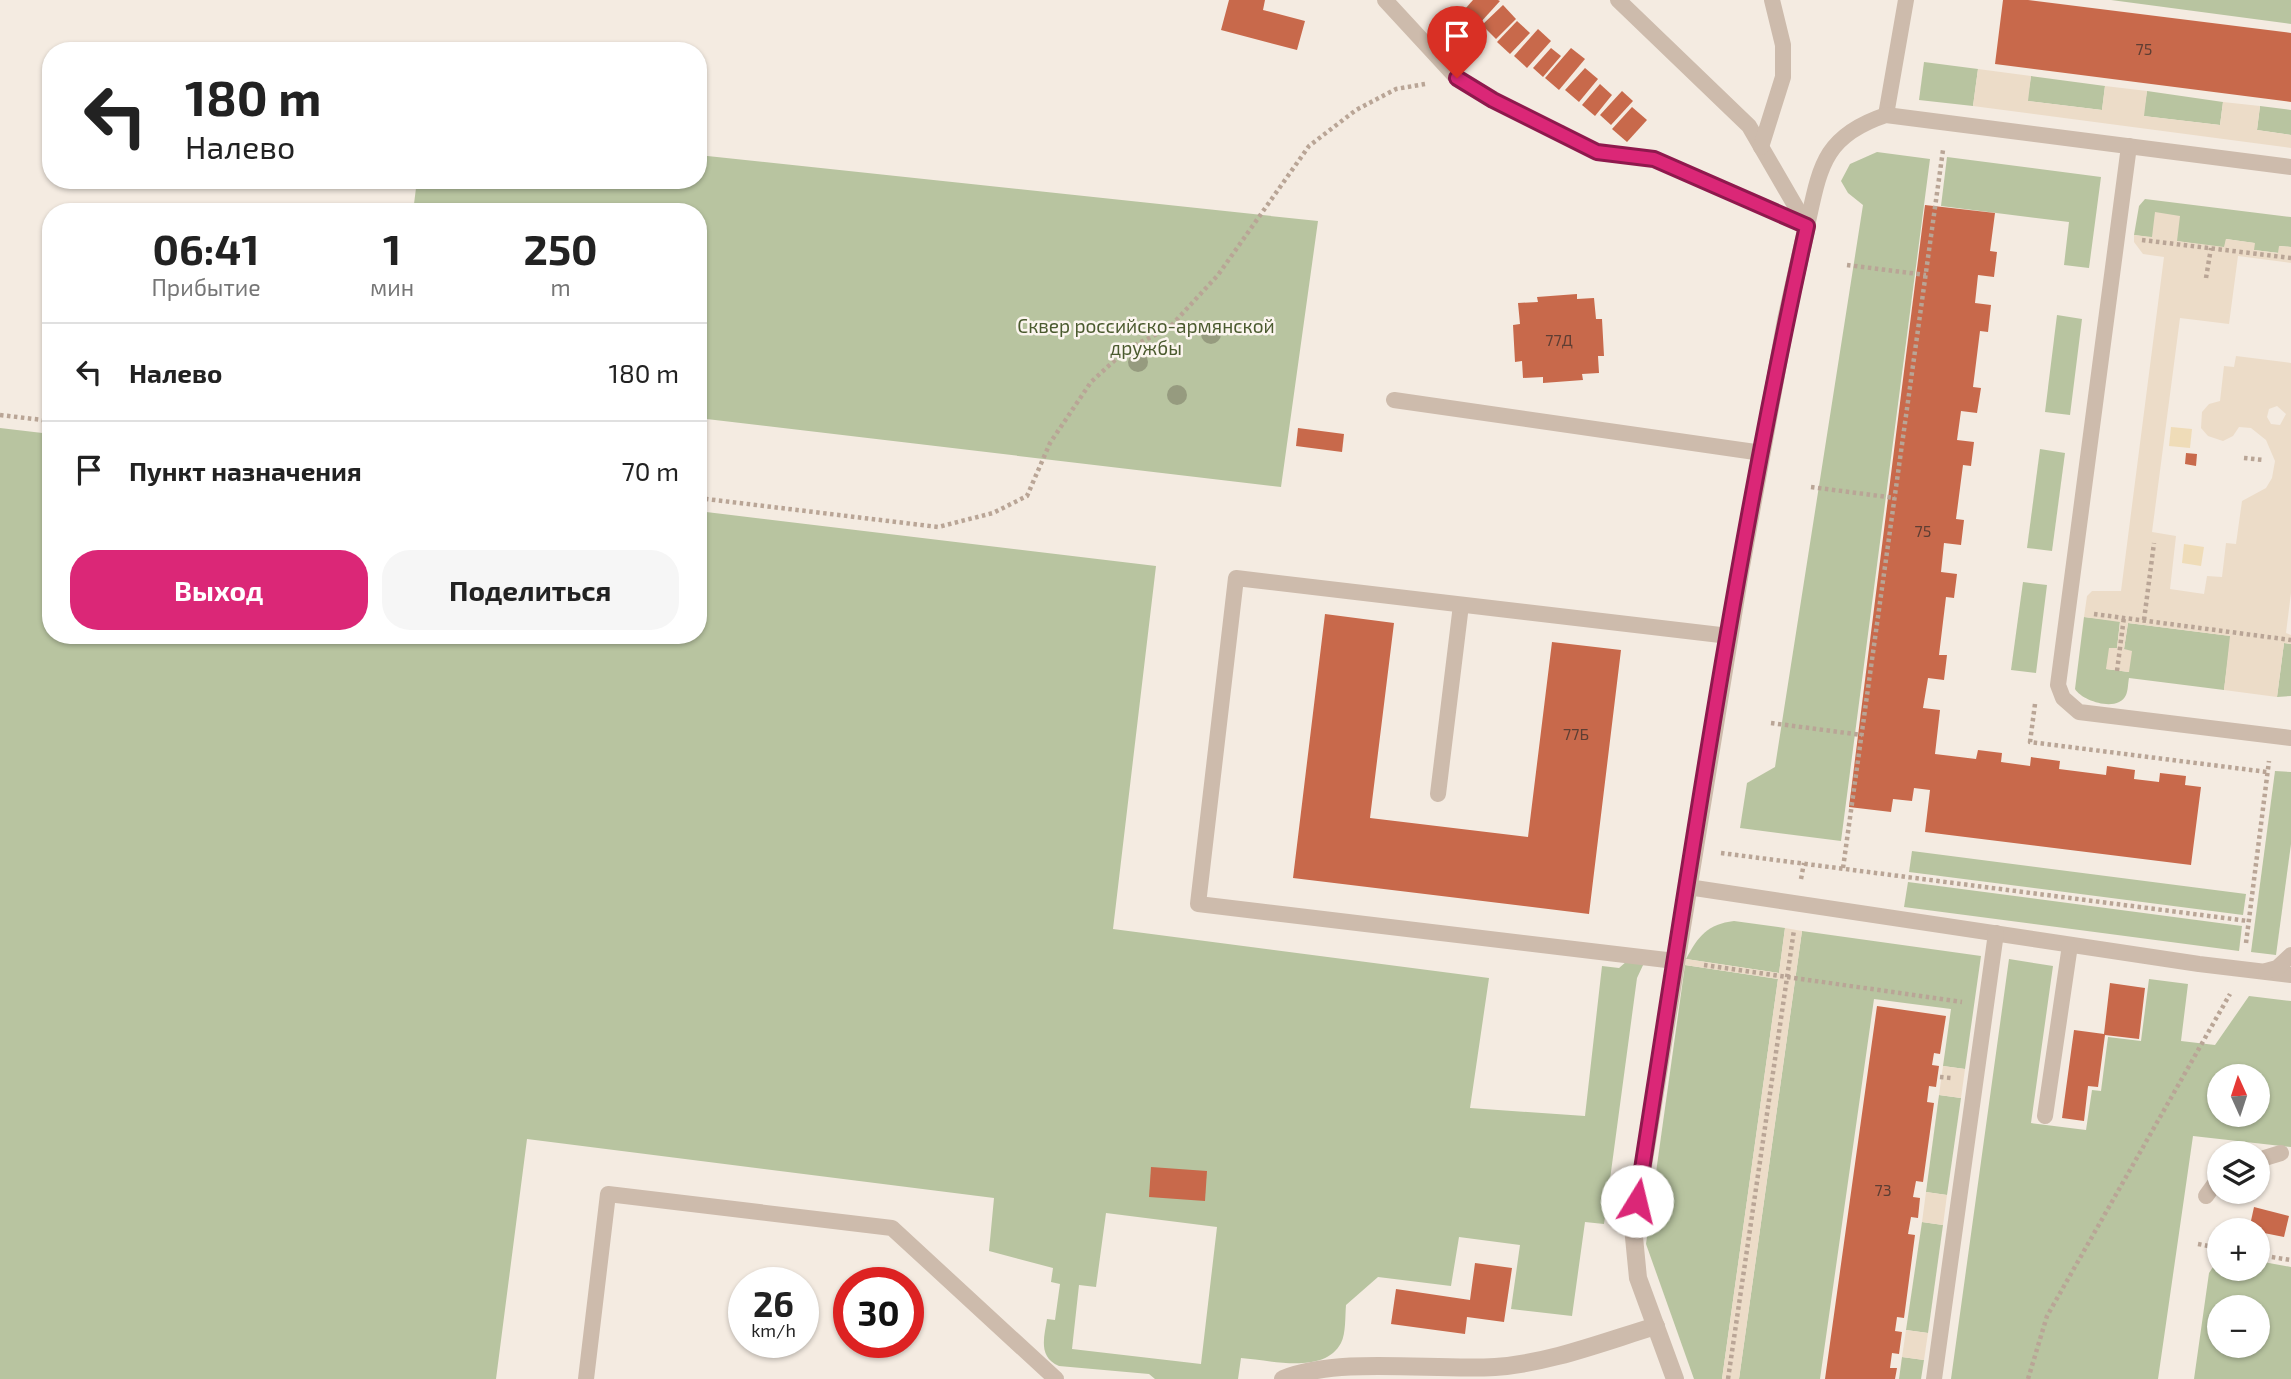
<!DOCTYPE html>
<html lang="ru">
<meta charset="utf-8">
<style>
body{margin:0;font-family:"Exo 2",sans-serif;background:#f6f6f6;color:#222;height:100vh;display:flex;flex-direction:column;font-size:26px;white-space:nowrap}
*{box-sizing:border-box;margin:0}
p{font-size:23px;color:#767676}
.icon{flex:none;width:38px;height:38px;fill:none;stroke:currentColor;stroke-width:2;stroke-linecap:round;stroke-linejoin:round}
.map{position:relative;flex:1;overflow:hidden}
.drawer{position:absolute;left:42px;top:203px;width:665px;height:441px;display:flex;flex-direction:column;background:#fff;border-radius:28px;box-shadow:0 2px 5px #0004}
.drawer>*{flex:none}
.guide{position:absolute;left:42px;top:42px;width:665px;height:147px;border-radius:28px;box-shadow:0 2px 5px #0004;background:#fff;color:#222;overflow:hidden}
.needle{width:46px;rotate:357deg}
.fabs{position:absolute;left:2207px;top:1064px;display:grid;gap:14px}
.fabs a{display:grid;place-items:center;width:63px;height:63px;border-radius:50%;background:#fff;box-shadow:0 2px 5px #0004;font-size:35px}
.speed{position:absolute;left:728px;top:1267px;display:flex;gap:14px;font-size:35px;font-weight:700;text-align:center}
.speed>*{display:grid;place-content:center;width:91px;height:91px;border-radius:50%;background:#fff;box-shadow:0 2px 5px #0004;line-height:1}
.speed small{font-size:18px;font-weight:400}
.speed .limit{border:10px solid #d22;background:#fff;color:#111}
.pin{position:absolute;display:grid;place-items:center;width:60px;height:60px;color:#fff;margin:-72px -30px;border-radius:50% 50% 50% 0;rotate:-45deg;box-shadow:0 0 7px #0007}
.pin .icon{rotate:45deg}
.me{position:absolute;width:77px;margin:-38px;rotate:9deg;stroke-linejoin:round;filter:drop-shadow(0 0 5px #0008)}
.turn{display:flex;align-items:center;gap:24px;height:147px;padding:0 28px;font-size:32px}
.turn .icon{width:91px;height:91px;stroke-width:2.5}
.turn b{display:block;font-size:49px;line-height:60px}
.eta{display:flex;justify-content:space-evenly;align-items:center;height:119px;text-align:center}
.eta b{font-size:42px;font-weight:700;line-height:49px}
.primary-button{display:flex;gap:14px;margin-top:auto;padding:14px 28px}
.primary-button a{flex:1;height:80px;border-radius:28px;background:#db2777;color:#fff;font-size:28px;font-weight:700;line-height:80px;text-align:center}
.primary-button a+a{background:#f6f6f6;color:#222}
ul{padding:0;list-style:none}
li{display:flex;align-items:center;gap:21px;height:98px;padding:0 28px;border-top:2px solid #e0e0e0}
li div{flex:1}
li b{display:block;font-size:26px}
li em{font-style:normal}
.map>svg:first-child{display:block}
</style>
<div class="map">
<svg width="2291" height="1379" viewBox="0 0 2291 1379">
<rect width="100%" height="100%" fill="#f4ebe1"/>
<g fill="#b8c4a0" fill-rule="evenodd">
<polygon points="2111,0 2291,0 2291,24"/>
<polygon points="1924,62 1978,69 1973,106 1919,100"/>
<polygon points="2031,76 2105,86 2102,110 2027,101"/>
<polygon points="2147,91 2223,102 2220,125 2143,116"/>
<polygon points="2260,106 2291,110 2291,135 2257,130"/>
<polygon points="1877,152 1930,159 1841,841 1740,828 1747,783 1775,767 1863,205 1848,193 1841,181 1850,164"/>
<polygon points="698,155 1318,221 1281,487 698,418 698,212 413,212 417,180 698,180"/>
<polygon points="1947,157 2101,177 2089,268 2064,265 2069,222 1941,206"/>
<polygon points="2145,199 2291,217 2291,247 2280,246 2279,253 2254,250 2254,243 2226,239 2225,248 2134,235 2139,206"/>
<polygon points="2057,315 2082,319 2070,415 2045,412"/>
<path d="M0 428 51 434V635H698V511L1156 566 1113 929 1489 978 1470 1108 1585 1116 1602 966 1619 968 1634 955 1644 963 1637 978 1604 1224 1585 1222 1572 1316 1511 1309 1520 1245 1459 1237 1451 1286 1378 1277 1346 1305C1345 1316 1346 1333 1341 1343 1324 1375 1270 1360 1241 1358L1238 1379H1155L1149 1374 1059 1366C1038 1357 1044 1338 1047 1319L1055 1320 1060 1284 1051 1282 1053 1268 989 1251 994 1198 527 1139 496 1379H0ZM1106 1213 1217 1227 1201 1364 1072 1349 1079 1285 1096 1287Z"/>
<polygon points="2040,449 2065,453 2052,551 2027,548"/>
<polygon points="2023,582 2047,585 2036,673 2011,670"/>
<path d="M2084 617 2120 621 2117 648 2106 669 2129 672 2124 649 2128 623 2231 636 2224 690 2129 678C2128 683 2128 691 2126 695 2118 713 2082 701 2075 689Z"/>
<polygon points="2284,643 2291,644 2291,696 2277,697"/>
<polygon points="2275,771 2291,772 2291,844 2276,955 2251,952"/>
<polygon points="1912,851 2246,894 2243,915 1909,872"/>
<polygon points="1908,882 2242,926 2239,951 1904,907"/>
<path d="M1734 921 1785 928 1779 973 1686 959C1698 936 1708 924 1734 921Z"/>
<polygon points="1802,931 1981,956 1965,1069 1943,1066 1951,1009 1874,999 1820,1379 1739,1379"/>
<path d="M2009 959 2053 966 2031 1123 2086 1130 2092 1090 2101 1091 2108 1037 2141 1041 2149 979 2188 984 2181 1041 2215 1045 2249 996 2291 1001V1147L2193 1136 2158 1379H1951ZM2219 1076H2258V1115H2219Z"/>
<polygon points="1685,965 1778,979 1722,1379 1694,1379 1646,1244"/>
<polygon points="1939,1095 1961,1098 1947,1195 1926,1192"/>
<polygon points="1922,1222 1943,1225 1928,1333 1906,1330"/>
<path d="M2219 1258V1269H2258V1261L2291 1267V1379H2194L2209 1273ZM2219 1307H2258V1346H2219Z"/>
<polygon points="1902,1357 1924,1360 1921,1379 1899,1379"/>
</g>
<g fill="#efdcb8">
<polygon points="2171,427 2192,429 2190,448 2169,446"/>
<polygon points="2184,544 2204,547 2201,566 2182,563"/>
</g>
<g fill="#ecdcc8" fill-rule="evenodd">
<polygon points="1978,69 2031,76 2028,101 2102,110 2105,86 2147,91 2144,116 2220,125 2223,102 2260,106 2257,130 2291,135 2291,148 1973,106"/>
<path d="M2155 212 2180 216 2177 241 2224 247 2226 239 2255 243 2254 250 2278 253 2279 246 2291 247V263L2238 256 2229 324 2180 318 2152 532 2176 536 2170 589 2204 594 2207 576 2222 577 2226 543 2236 544 2242 501 2266 488 2272 478 2275 461 2266 440 2251 428 2239 427 2233 436 2223 441 2208 436 2201 428 2202 412 2209 404 2220 401 2224 366 2234 367 2236 356 2291 363V593L2286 633 2291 635V644L2284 643 2277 697 2224 690 2230 636 2128 623 2124 649 2132 651 2129 672 2106 669 2109 648H2117L2120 622 2084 617 2087 596 2092 591H2121L2164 257 2143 254 2134 242V235L2152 237ZM2277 406 2286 414 2280 425 2271 424 2267 417 2269 409Z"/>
<polygon points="1785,928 1802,931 1739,1379 1722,1379 1778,979 1685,965 1686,959 1779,973"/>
<polygon points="1943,1066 1965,1069 1961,1098 1939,1095"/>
<polygon points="1926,1192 1947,1195 1943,1225 1922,1222"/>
<polygon points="1906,1330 1928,1333 1924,1360 1902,1357"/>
</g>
<g fill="#c8694b">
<polygon points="1229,0 1265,0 1263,10 1305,21 1297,50 1221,30"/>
<polygon points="1473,0 1498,0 1500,1 1480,23 1465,9"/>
<polygon points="2003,0 2028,0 2291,33 2291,102 1995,64"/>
<polygon points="1503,5 1516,19 1496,39 1482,25"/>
<polygon points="1517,21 1530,33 1510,54 1497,42"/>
<polygon points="1538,29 1551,41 1527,68 1514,56"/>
<polygon points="1551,48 1561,56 1543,77 1533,68"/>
<polygon points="1571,48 1585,59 1559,90 1545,78"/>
<polygon points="1585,68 1598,79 1579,102 1565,90"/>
<polygon points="1600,84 1612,95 1595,116 1582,105"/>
<polygon points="1622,91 1633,101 1611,125 1600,115"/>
<polygon points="1632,107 1647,120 1627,142 1612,129"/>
<polygon points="1925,205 1995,213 1990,251 1997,252 1994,277 1978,275 1975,303 1991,305 1988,332 1980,331 1973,387 1981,388 1977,413 1961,411 1957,440 1974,442 1971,466 1963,465 1956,519 1964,520 1961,545 1944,543 1941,572 1957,574 1954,598 1946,597 1939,655 1947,655 1944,680 1928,678 1923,708 1940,710 1935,754 1976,759 1978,750 2002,753 2001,762 2030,766 2031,757 2060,761 2059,769 2106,775 2107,766 2135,770 2134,779 2159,782 2160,773 2186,776 2185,785 2201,787 2191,865 1925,832 1930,790 1914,788 1912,801 1893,799 1891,812 1849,807"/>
<polygon points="1577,294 1577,299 1594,298 1596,319 1602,319 1604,356 1598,356 1599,373 1582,374 1583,380 1543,383 1543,377 1523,378 1522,361 1515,362 1513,325 1520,324 1518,303 1538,302 1537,297"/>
<polygon points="1298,428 1344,434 1342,452 1296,446"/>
<polygon points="2186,453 2197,454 2196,466 2185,464"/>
<polygon points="1325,614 1394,623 1370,818 1528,837 1552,642 1621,650 1589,914 1293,878"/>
<polygon points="2110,983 2145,988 2139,1039 2105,1035 2098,1087 2088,1086 2084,1121 2062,1118 2074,1030 2104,1034"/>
<polygon points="1877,1006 1946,1016 1940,1054 1934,1053 1932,1065 1939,1066 1936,1087 1929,1086 1927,1102 1934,1103 1923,1182 1916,1181 1913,1197 1920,1198 1918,1218 1911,1217 1908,1234 1915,1235 1904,1318 1897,1317 1895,1331 1902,1332 1899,1354 1892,1353 1890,1368 1897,1368 1895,1379 1825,1379"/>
<polygon points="1151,1167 1207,1171 1205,1201 1149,1197"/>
<polygon points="2254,1207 2289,1216 2284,1237 2249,1230"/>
<polygon points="1475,1263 1512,1268 1504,1322 1467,1317 1465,1334 1391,1324 1396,1289 1470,1300"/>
</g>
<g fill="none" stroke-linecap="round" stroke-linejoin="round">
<g stroke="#b9a596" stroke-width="4.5" stroke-dasharray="3.5 3.5" stroke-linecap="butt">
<polyline points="2142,240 2291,258"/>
<polyline points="1847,265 1926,275"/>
<polyline points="2206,278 2211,248"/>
<polyline points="0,415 51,421"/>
<polyline points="2244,458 2264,460"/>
<polyline points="1811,487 1895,498"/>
<polyline points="698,498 938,527 993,513 1027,496 1050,443 1091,382 1127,349 1169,328 1218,275 1309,146 1356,110 1396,89 1425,84"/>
<polyline points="2094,614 2291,640"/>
<polyline points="2144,620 2154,543"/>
<polyline points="2117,671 2124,617"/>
<polyline points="2035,704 2030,742 2267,772"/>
<polyline points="1771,723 1862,735"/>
<polyline points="1721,853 2248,921"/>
<polyline points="1843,868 1943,150"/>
<polyline points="1801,879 1804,863"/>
<polyline points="2246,943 2269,761"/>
<polyline points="1704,965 1962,1002"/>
<polyline points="1940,1077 1951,1078"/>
<polyline points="2198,1244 2219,1248"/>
<polyline points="2258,1255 2291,1260"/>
<polyline points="1728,1379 1794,930"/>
<polyline points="2028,1379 2047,1316 2230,994"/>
</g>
<g stroke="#cdbbac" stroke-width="16">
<polyline points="1385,0 1457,78 1493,100 1597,152 1654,159 1807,226"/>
<polyline points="1618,0 1749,126 1807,226"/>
<polyline points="1886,115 1906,0"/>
<polyline points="2129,146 2058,685 2063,698 2079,712 2291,738"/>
<polyline points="1761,147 1783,77 1783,45 1772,0"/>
<path d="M1807 226C1820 167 1823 136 1886 115L2291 167"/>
<polyline points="1394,400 1762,453"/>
<polyline points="1438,794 1461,605"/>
<polyline points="1688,887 2199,964 2291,975"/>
<polyline points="1675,961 1198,904 1236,578 1729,636"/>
<polyline points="2266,971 2277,968 2291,955"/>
<polyline points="2045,1116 2070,945"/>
<polyline points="2258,1160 2281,1153"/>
<polyline points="2206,1196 2219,1178"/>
<polyline points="586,1379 608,1194 892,1228 1056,1379"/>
<polyline points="1934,1379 1996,933"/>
</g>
<g stroke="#cdbbac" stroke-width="18">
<path d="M1283 1379C1341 1356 1432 1371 1495 1367 1550 1363 1603 1342 1656 1326"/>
<polyline points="1675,1379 1638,1278 1633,1227 1740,572 1786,320 1807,226"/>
</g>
</g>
<g fill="#969b7f">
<circle cx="1211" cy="334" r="10"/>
<circle cx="1138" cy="362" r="10"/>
<circle cx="1177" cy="395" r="10"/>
</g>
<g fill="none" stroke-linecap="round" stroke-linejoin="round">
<g stroke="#8e194d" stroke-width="18">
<path id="route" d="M1457 78 1493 100 1597 152 1654 159 1807 226C1736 547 1688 876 1637 1201"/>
</g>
<use href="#route" stroke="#db2777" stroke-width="12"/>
</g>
<g text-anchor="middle" stroke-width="5" stroke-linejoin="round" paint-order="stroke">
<g font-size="16" fill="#5e3e33">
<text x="2144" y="55">75</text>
<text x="1559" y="346">77Д</text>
<text x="1923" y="537">75</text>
<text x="1576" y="740">77Б</text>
<text x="1883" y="1196">73</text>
</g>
<g font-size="19" fill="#4a5a2e" stroke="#fbf5ee">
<text x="1146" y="333">Сквер российско-армянской<tspan x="1146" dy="22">дружбы</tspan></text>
</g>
</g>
</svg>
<div class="fabs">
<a><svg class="needle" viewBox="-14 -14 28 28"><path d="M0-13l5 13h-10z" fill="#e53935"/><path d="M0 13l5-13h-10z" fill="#767676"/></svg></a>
<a><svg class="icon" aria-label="layers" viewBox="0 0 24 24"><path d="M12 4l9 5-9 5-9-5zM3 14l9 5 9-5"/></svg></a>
<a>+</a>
<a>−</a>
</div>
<div class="speed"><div>26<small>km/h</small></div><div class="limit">30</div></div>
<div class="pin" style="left:1457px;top:78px;background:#d93025"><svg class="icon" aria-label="arrive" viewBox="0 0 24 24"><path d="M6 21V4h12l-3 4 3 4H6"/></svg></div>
<svg class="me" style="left:1637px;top:1201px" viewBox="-20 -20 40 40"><circle r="19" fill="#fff"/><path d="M0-13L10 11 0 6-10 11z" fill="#db2777"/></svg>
<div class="guide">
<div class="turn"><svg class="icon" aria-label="left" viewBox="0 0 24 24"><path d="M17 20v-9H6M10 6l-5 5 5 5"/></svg><div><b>180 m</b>Налево</div></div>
</div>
<section class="drawer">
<div class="eta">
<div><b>06:41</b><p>Прибытие</p></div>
<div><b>1</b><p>мин</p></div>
<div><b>250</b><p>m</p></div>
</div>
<ul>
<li><svg class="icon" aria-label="left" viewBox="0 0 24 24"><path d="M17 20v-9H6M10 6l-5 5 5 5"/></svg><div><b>Налево</b></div><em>180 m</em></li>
<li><svg class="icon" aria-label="arrive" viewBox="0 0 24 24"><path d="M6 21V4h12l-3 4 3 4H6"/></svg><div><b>Пункт назначения</b></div><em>70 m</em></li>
</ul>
<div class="primary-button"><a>Выход</a><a>Поделиться</a></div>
</section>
</div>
